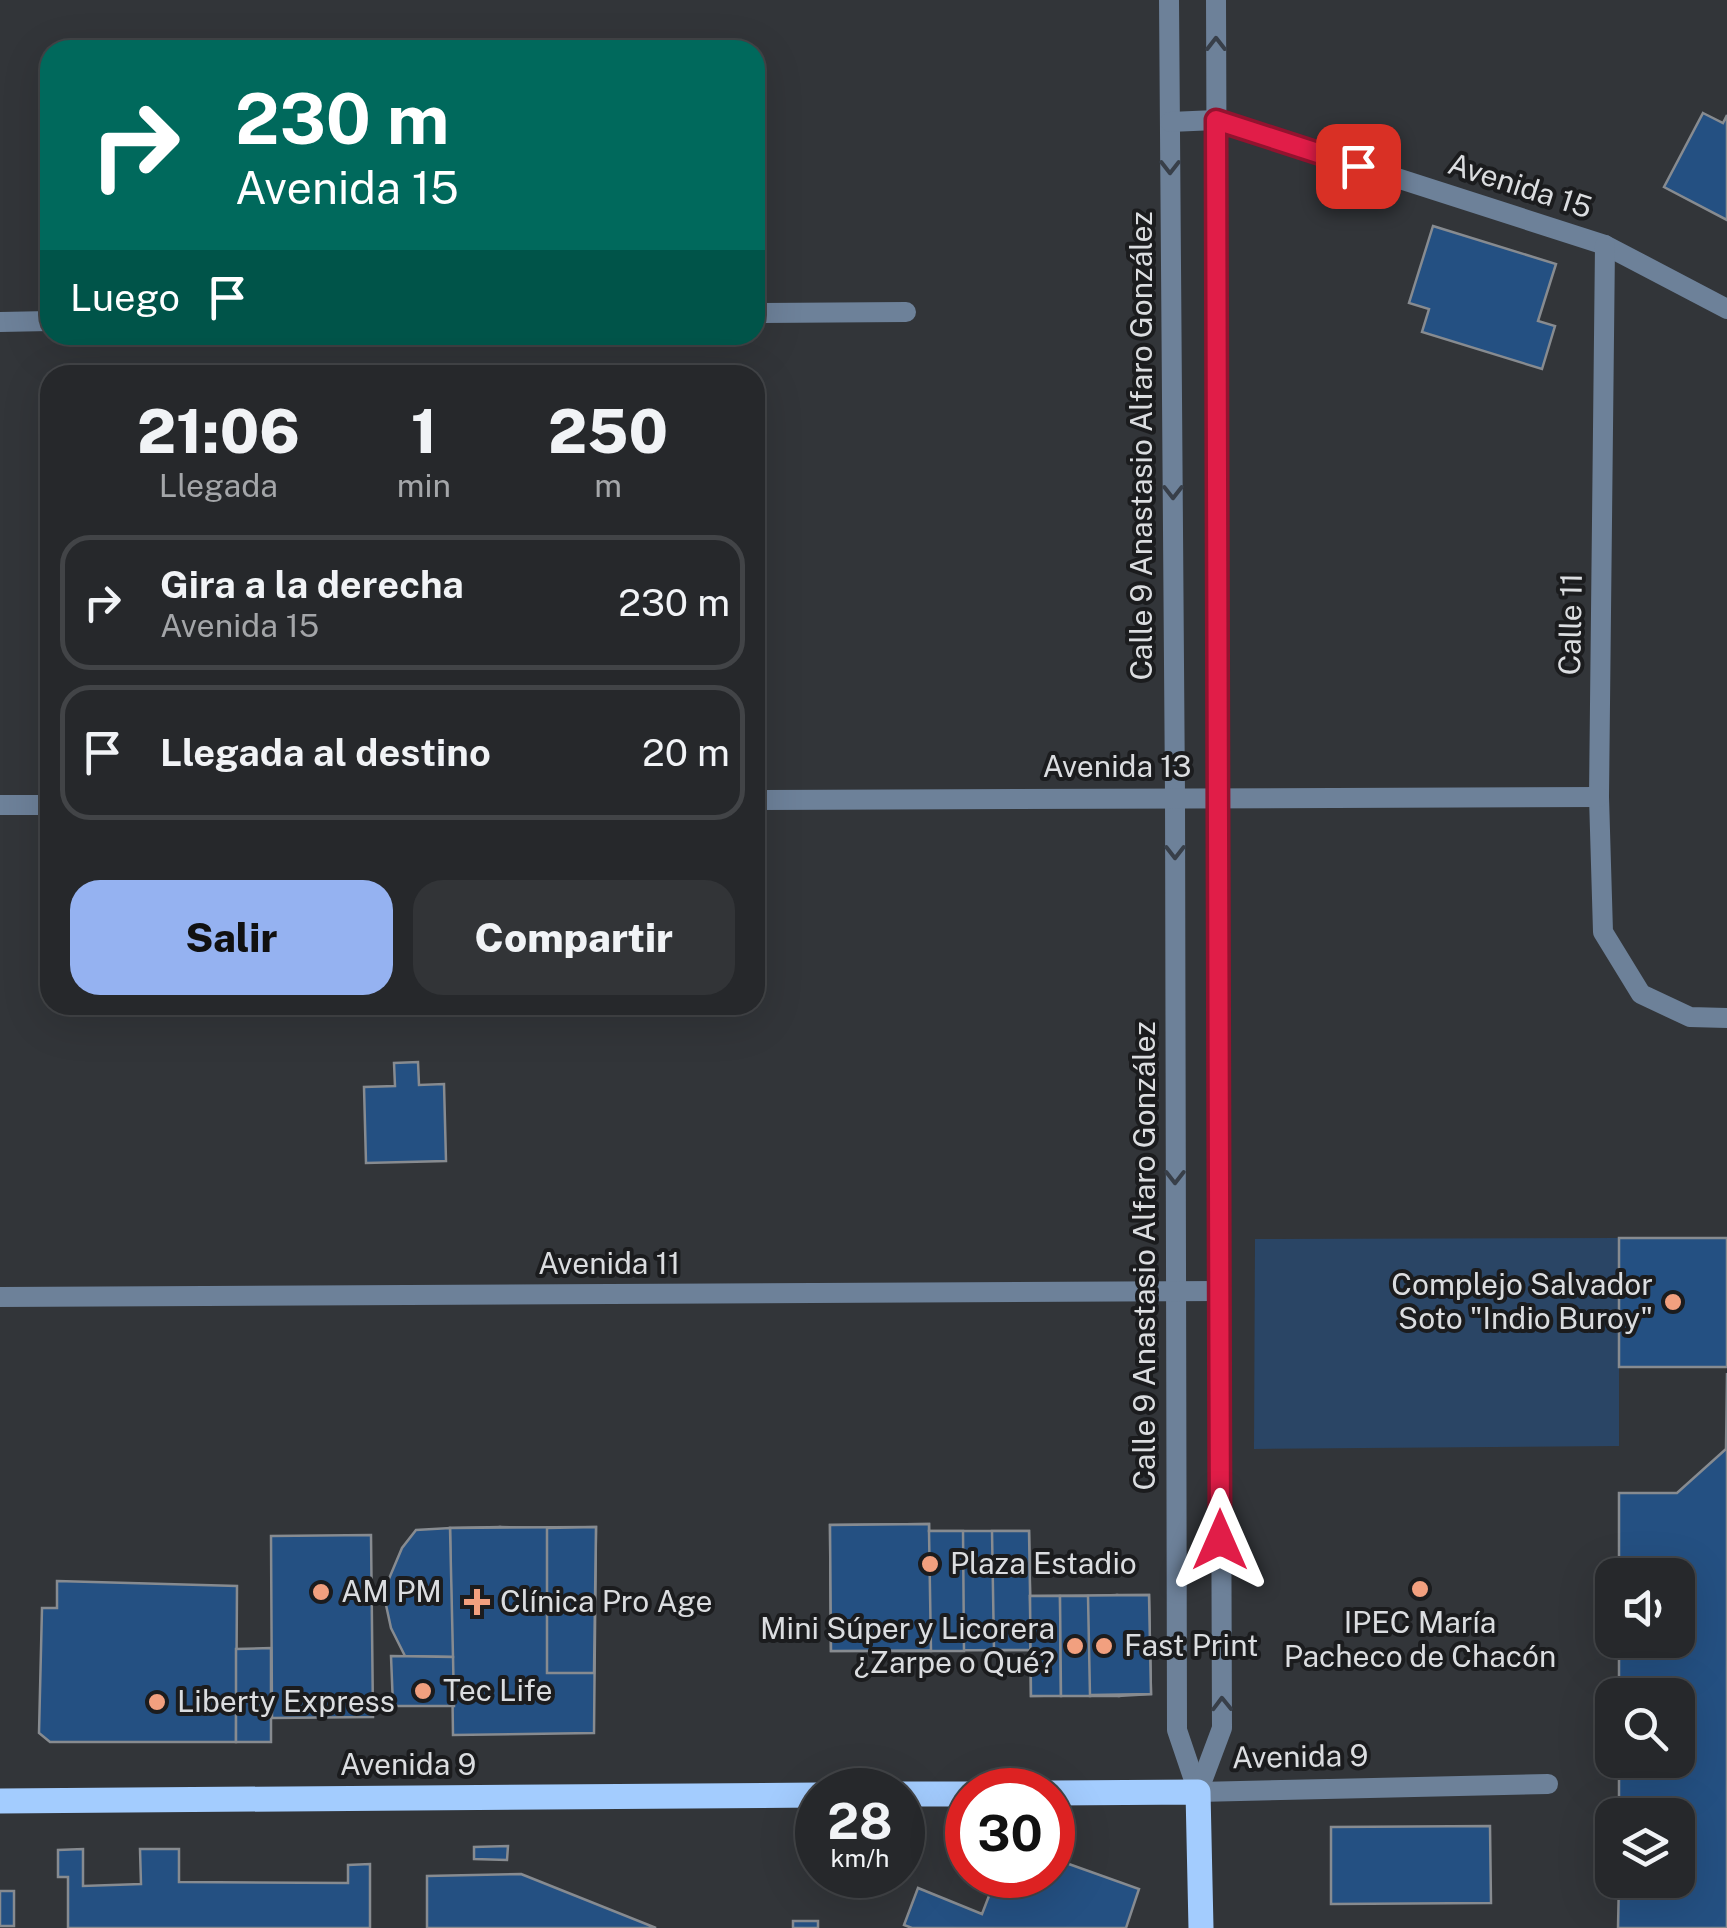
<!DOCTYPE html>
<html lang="es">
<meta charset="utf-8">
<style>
body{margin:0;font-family:"Public Sans",sans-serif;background:#323437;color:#f1f3f6;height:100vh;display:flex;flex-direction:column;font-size:38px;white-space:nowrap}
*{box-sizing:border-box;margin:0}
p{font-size:32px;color:#a4a6a9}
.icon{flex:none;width:55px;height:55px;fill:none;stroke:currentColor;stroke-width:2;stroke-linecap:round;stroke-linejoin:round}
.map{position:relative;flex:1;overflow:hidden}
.details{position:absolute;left:40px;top:365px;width:725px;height:650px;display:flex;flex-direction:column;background:#26282b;border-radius:30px;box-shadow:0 10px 40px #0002,0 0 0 2px #424447}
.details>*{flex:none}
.guide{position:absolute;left:40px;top:40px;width:725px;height:305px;border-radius:30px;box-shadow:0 10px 40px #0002,0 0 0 2px #424447;background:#00695c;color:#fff;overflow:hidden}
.tools{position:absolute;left:1595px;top:1558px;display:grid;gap:20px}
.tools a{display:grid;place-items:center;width:100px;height:100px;border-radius:20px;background:#26282b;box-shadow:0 10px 40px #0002,0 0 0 2px #424447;font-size:50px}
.speed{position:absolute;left:795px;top:1768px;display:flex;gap:20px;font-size:50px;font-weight:700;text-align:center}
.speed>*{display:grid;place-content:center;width:130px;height:130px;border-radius:50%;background:#26282b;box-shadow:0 10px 40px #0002,0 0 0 2px #424447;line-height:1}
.speed small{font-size:25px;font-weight:400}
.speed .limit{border:15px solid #d22;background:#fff;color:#111}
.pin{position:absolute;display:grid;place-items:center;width:85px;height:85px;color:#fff;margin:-42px;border-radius:20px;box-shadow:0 5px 15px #0006}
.me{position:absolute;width:110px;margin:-55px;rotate:0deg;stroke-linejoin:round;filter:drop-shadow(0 0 8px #0008)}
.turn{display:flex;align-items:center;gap:35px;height:210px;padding:0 30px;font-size:45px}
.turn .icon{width:130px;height:130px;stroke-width:2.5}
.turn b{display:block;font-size:70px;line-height:85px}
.then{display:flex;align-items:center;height:95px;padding:0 30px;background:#0003;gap:20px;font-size:38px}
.eta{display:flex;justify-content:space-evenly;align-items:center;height:170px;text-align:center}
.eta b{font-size:60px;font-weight:800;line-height:70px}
.action{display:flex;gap:20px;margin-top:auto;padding:20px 30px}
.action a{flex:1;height:115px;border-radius:30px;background:#95b2f1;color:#111;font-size:40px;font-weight:800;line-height:115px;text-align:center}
.action a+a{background:#323437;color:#f1f3f6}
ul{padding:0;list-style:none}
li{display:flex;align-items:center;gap:30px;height:135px;margin:0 20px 15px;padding:0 10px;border:5px solid #424447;border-radius:30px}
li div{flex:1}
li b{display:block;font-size:38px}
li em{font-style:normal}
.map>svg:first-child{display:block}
</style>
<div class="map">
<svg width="1727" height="1928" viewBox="0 0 1727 1928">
<rect width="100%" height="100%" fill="#323539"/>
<polygon fill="#2a4565" points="1619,1238 1619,1446 1254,1449 1255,1239"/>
<g fill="#245082" stroke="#878b90" stroke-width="2.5">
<polygon points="1703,113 1723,123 1727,115 1727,220 1664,187"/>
<polygon points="1433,226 1556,264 1538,321 1555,326 1542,369 1422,332 1429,309 1409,303"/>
<polygon points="418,1062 419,1085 444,1084 446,1161 366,1163 364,1087 395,1086 394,1063"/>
<rect x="1619" y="1238" width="108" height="129"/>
<polygon points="1727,1373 1727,1928 1618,1928 1619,1880 1678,1880 1678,1815 1619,1815 1619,1760 1678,1760 1678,1695 1619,1695 1619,1640 1678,1640 1678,1575 1619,1575 1619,1493 1677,1493 1726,1449"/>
<polygon points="929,1524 931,1651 831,1651 830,1525"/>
<polygon points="929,1524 929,1531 1029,1531 1031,1650 831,1651 830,1525"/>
<polygon points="500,1527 547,1528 547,1673 503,1675"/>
<polygon points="500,1527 503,1675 454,1677 450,1528"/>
<polygon points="596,1527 594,1733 453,1735 450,1528"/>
<polygon points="596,1527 594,1673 547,1673 547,1528"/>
<polygon points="450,1528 453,1657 405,1656 391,1628 386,1605 388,1581 402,1548 416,1530"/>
<polygon points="929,1531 963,1531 964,1651 931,1651"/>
<polygon points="992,1531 1029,1531 1031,1650 994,1650"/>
<polygon points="371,1535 373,1717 272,1718 271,1536"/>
<polygon points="57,1581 237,1586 236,1742 50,1742 39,1733 42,1608 57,1608"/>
<polygon points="1117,1595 1149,1595 1151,1694 1119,1696"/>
<polygon points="1117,1595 1119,1696 1090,1696 1088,1596"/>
<polygon points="1149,1595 1151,1694 1031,1696 1030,1596"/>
<polygon points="1030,1596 1060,1596 1061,1696 1031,1696"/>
<polygon points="1060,1596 1088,1596 1090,1696 1061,1696"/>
<polygon points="271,1648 271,1742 236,1742 236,1649"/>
<polygon points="391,1656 453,1657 454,1706 393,1706"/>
<polygon points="1490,1826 1491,1903 1331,1904 1331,1827"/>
<polygon points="508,1846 507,1860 474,1859 474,1847"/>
<polygon points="83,1849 83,1886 141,1884 140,1849 179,1849 179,1882 348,1883 348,1865 370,1864 370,1928 68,1928 68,1877 58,1877 58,1850"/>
<polygon points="1052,1858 1139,1889 1126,1928 912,1928 904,1925 918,1888 982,1914 997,1875 1052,1875"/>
<polygon points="521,1874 656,1928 427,1928 427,1876"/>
<rect x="821" y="1875" width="25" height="8"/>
<rect x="0" y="1891" width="14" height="35"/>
<rect x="793" y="1921" width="25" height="7"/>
</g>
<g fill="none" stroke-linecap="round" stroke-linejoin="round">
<g stroke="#6d8199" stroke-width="20">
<polyline points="1169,0 1175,796 1177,1730 1198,1792"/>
<polyline points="1170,122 1216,120 1605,245 1727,309"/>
<polyline points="1605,245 1599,797 1603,932 1641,994 1690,1017 1727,1018"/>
<polyline points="755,313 906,312"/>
<polyline points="0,322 50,321"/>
<polyline points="755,800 1599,797"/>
<polyline points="0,805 50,805"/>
<polyline points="0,1297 1219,1291"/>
<polyline points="1198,1792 1222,1728 1216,0"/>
<polyline points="1198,1792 1548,1784"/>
</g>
<g stroke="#a3ccfe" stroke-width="25">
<polyline points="1052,1793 1198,1792 1201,1928"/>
<polyline points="902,1794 968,1794"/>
<polyline points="0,1801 818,1795"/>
</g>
</g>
<defs><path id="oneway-chevron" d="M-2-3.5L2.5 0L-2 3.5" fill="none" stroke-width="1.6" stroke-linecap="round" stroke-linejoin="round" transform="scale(2.5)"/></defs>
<g stroke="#383f49">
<use href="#oneway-chevron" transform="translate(1216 44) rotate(-90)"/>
<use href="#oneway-chevron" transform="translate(1170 167) rotate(90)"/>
<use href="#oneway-chevron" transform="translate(1173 492) rotate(90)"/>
<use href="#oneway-chevron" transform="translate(1175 852) rotate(90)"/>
<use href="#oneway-chevron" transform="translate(1175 1177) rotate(90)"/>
<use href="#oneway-chevron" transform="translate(1222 1704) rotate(-91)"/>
</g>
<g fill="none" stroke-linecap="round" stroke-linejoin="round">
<g stroke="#92132f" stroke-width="25">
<polyline id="route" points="1220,1540 1216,120 1358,166"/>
</g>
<use href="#route" stroke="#e11d48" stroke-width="18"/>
</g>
<g fill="#f2a07f" stroke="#1b1c1e" stroke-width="4">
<circle cx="1673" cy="1302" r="10"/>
<circle cx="930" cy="1564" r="10"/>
<circle cx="1420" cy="1589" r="10"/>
<circle cx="321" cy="1592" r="10"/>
<path d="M472 1587h10v10h10v10h-10v10h-10v-10h-10v-10h10z"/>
<circle cx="1075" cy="1646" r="10"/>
<circle cx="1104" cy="1646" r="10"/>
<circle cx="423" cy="1691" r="10"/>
<circle cx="157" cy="1702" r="10"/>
</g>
<g text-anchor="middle" stroke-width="8" stroke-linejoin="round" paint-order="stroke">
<g font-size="30" fill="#dbdde0" stroke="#1b1c1e">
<text transform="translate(1520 186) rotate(18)" y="10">Avenida 15</text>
<text transform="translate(1142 446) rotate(-90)" y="10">Calle 9 Anastasio Alfaro González</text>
<text transform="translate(1571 624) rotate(-89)" y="10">Calle 11</text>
<text x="1117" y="777">Avenida 13</text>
<text transform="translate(1145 1256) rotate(-90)" y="10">Calle 9 Anastasio Alfaro González</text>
<text x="609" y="1274">Avenida 11</text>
<text transform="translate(1300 1757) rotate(-1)" y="10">Avenida 9</text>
<text x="408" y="1775">Avenida 9</text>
</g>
<g font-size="30" fill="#dbdde0" stroke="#1b1c1e" text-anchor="start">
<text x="1653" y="1295" text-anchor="end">Complejo Salvador<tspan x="1653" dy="34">Soto "Indio Buroy"</tspan></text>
<text x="950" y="1574">Plaza Estadio</text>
<text x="341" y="1602">AM PM</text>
<text x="500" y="1612">Clínica Pro Age</text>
<text x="1420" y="1633" text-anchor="middle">IPEC María<tspan x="1420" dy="34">Pacheco de Chacón</tspan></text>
<text x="1055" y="1639" text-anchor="end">Mini Súper y Licorera<tspan x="1055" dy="34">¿Zarpe o Qué?</tspan></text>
<text x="1124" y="1656">Fast Print</text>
<text x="443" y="1701">Tec Life</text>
<text x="177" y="1712">Liberty Express</text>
</g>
</g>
</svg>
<div class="tools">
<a><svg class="icon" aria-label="sound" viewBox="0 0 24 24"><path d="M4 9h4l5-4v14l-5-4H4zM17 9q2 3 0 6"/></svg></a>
<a><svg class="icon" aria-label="search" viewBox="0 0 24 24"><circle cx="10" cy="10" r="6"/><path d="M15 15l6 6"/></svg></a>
<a><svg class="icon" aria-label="layers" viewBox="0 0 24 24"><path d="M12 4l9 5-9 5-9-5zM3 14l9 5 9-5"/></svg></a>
</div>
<div class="speed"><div>28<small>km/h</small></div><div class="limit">30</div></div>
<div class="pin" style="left:1358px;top:166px;background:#d93025"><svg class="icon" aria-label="arrive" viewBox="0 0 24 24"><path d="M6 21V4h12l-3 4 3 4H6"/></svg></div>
<svg class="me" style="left:1220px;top:1540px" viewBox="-20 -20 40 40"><path d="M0-17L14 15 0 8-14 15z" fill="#e11d48" stroke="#fff" stroke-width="4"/></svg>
<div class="guide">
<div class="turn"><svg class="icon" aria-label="right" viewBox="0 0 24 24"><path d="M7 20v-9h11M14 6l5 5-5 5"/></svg><div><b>230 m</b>Avenida 15</div></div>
<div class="then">Luego<svg class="icon" aria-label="arrive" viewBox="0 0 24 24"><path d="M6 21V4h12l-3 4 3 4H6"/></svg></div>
</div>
<section class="details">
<div class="eta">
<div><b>21:06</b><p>Llegada</p></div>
<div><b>1</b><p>min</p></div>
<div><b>250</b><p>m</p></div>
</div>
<ul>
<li><svg class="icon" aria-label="right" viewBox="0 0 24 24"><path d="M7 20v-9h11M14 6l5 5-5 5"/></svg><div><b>Gira a la derecha</b><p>Avenida 15</p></div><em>230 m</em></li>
<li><svg class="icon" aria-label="arrive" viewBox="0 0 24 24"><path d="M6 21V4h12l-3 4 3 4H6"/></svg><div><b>Llegada al destino</b></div><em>20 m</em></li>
</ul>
<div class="action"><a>Salir</a><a>Compartir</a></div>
</section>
</div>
